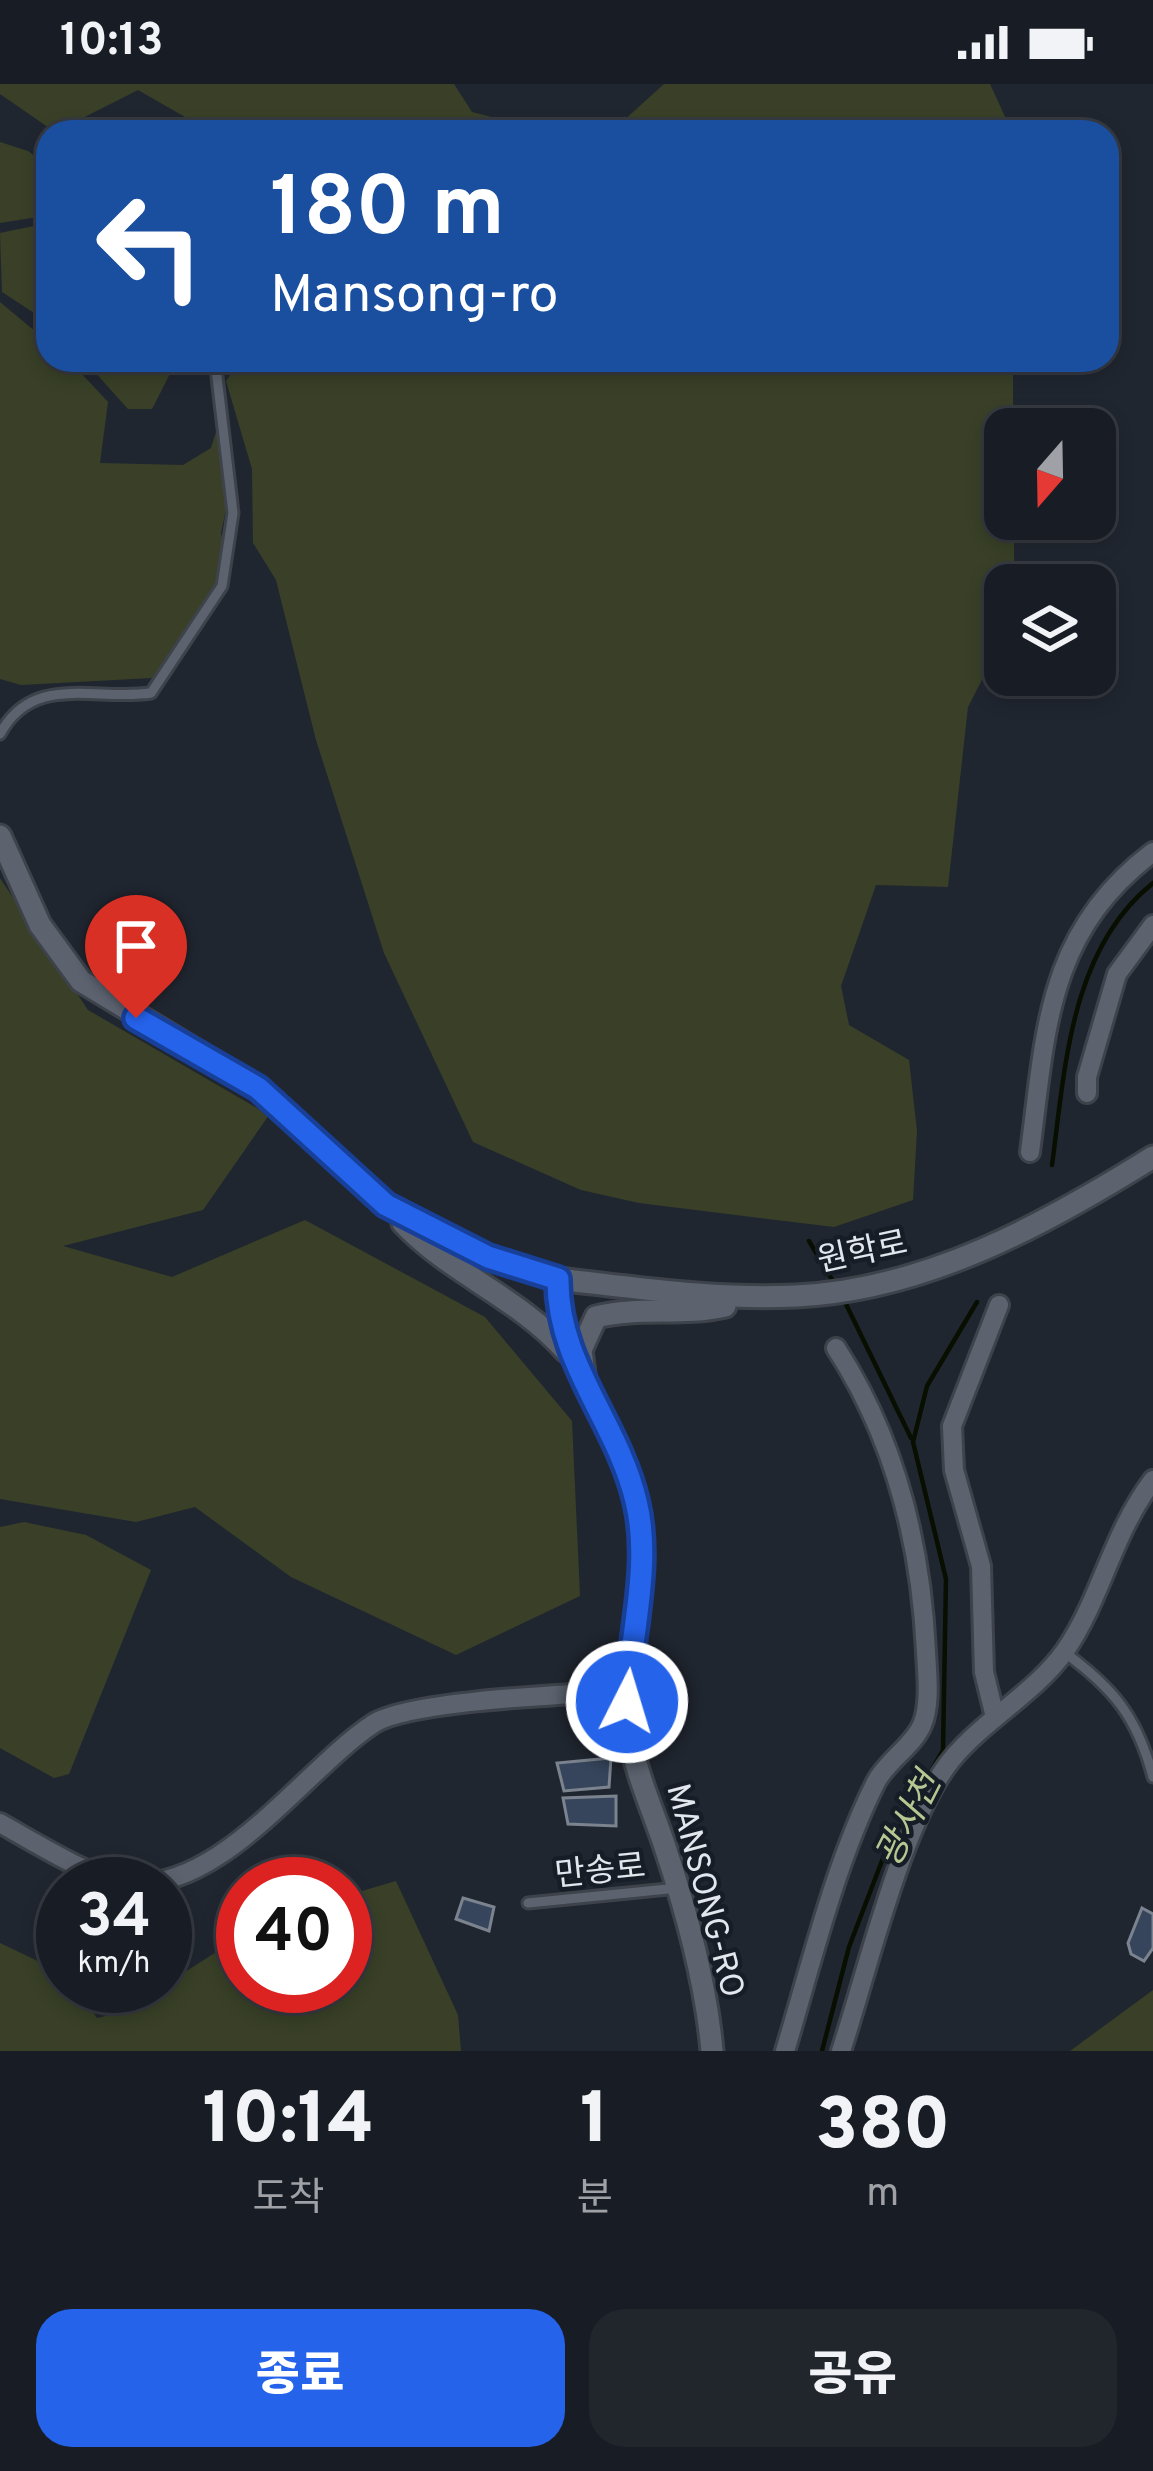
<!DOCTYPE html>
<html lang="ko">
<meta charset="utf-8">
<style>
body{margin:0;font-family:Overpass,"Noto Sans KR",sans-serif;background:#21252c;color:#f1f3f6;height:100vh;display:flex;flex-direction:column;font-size:45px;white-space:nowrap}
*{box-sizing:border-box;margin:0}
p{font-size:39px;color:#9fa1a6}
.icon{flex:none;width:66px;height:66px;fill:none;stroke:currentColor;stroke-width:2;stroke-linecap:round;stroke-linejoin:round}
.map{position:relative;height:1967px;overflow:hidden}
.sheet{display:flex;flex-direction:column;background:#181c24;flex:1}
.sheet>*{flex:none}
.hud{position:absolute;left:36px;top:36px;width:1083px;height:252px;border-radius:36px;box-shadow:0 6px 18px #0003,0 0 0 3px #363a41;background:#1a4fa0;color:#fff;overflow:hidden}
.needle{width:78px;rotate:200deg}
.buttons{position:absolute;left:984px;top:324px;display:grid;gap:24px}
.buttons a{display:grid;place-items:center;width:132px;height:132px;border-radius:24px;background:#181c24;box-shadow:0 6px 18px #0003,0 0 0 3px #363a41;font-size:60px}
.speed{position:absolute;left:36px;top:1773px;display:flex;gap:24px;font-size:60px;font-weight:700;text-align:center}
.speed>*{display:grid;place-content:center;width:156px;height:156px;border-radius:50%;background:#181c24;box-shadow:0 6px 18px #0003,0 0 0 3px #363a41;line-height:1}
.speed small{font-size:30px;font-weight:400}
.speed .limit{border:18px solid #d22;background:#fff;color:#111}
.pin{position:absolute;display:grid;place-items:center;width:102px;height:102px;color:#fff;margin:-123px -51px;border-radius:50% 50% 50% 0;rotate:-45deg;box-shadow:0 0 12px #0007}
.pin .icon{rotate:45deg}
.me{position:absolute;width:132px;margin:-66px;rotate:5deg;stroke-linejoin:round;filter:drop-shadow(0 0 9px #0008)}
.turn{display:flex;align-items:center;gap:42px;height:252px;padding:0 36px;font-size:54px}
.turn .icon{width:156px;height:156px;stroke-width:2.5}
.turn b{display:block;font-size:84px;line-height:102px}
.eta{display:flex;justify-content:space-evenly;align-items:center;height:204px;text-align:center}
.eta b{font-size:72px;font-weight:800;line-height:84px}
.action{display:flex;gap:24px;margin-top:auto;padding:24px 36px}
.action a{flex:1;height:138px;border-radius:36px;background:#2563eb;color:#fff;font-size:48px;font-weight:800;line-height:138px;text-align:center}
.action a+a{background:#21252c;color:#f1f3f6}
.status{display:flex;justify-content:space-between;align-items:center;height:84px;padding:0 60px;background:#181c24;direction:ltr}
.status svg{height:33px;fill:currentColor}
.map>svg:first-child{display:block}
</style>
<div class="status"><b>10:13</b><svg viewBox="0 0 49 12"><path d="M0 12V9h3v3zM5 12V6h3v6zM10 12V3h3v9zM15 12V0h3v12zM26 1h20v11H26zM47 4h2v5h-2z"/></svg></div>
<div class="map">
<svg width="1153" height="1967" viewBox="0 0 1153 1967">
<rect width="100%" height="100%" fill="#202630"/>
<g fill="#394027">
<polygon points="0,0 454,0 472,28 550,48 198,48 192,37 138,6 55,48 0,10"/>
<polygon points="664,0 990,0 1012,48 611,48"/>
<polygon points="0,58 28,67 48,83 44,132 0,139"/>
<polygon points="48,139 48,238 2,208 0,149"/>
<polygon points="0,218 48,258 48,276 69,276 108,318 100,379 183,381 211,364 220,335 233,392 221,449 227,475 170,593 21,601 0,595"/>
<polygon points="84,276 177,276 152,325 128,325"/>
<polygon points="241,276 1013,276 1013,345 1005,345 1005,435 1014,435 1014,501 1005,501 1005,551 968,623 948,803 876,801 841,902 849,941 909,976 917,1047 913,1116 834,1143 639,1119 581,1106 473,1058 384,869 316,656 276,496 253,459 252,385 226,297"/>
<polygon points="0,794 88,926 269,1031 203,1126 63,1162 172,1193 305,1136 485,1233 572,1337 580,1512 456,1571 291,1493 195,1423 136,1438 0,1415"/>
<polygon points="24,1438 86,1451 151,1486 69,1690 54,1694 0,1664 0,1443"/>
<polygon points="396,1797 458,1931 461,1967 0,1967 0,1859 63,1889 63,1902 77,1902 97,1934 122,1928 243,1851 243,1902 345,1902 345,1812"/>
<polygon points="1153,1906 1153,1967 1070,1967"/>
</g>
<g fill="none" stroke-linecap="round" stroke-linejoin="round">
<g stroke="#080e00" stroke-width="4.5">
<path d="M1052 1081C1065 985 1070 865 1153 799"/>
<polyline points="809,1157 834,1199"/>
<polyline points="843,1214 911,1354"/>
<polyline points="822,1967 849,1863 885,1769 943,1666 946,1495 913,1358 927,1302 977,1218"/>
</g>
</g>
<g fill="#36455c" stroke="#7b838f" stroke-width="3">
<polygon points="611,1674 609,1703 564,1707 557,1679"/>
<polygon points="616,1712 616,1742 568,1740 563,1714"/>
<polygon points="463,1814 494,1823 489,1847 456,1835"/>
<polygon points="1142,1824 1153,1830 1153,1864 1144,1877 1131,1870 1128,1859"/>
</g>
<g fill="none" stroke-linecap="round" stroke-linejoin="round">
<g stroke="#3e434b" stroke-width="15">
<g id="service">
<path d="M0 650C33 589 94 617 151 609L222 502 233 429 215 276"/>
<path d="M1064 1568C1113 1604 1137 1632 1153 1693"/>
<polyline points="528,1819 678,1804"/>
</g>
</g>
<g stroke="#3e434b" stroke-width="24">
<g id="minor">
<polyline points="1087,1009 1087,993 1117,890 1153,841"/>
<path d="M1030 1068C1046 947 1046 849 1153 768"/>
<polyline points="995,1633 984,1588 981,1482 954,1386 952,1342 999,1221"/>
<path d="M0 1739C30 1756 92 1794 124 1799 220 1811 303 1686 373 1640 409 1616 577 1610 627 1607"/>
<path d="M785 1967C812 1878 834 1782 876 1698 887 1677 913 1662 922 1641 931 1620 927 1589 926 1568 921 1460 895 1355 836 1264"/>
<path d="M841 1967C867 1889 902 1736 952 1675 985 1635 1035 1609 1065 1567 1102 1513 1111 1452 1153 1396"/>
</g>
</g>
<g stroke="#3e434b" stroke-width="27">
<g id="tertiary">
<path d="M0 752 40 841 81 897 258 1004 386 1121 488 1173 558 1195C557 1278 614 1337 636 1415 656 1489 620 1566 628 1641 633 1683 652 1724 665 1763 687 1829 706 1898 712 1967"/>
<path d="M403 1139C451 1190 518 1213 566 1267"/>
<path d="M558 1195C638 1204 716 1216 796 1212 926 1206 1046 1140 1153 1073"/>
<path d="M584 1290 581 1266 596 1233C640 1222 682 1232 725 1222"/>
</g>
</g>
<use href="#service" stroke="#5c636f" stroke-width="9"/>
<use href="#minor" stroke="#5c636f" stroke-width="18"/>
<use href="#tertiary" stroke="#5c636f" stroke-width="21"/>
</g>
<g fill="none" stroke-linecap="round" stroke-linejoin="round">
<g stroke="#184099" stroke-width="30">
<path id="route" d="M136 934 258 1004 386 1121 488 1173 558 1195C557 1279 617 1337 636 1417 652 1481 630 1553 627 1618"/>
</g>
<use href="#route" stroke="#2563eb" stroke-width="21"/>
</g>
<g text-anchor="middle" stroke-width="9" stroke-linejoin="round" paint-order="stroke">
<g font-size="33" fill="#e2e6ed" stroke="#171d26">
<text transform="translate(862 1166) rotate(-12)" y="12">원학로</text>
<text transform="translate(600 1785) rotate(-6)" y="12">만송로</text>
<text transform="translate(707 1806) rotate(75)" y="12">MANSONG-RO</text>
</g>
<g font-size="36" font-style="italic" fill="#b6c792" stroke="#171d26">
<text transform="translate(907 1735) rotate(-63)" y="13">광사천</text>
</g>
</g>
</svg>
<div class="buttons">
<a><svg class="needle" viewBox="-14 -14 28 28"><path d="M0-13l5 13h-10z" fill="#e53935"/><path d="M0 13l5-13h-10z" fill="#9fa1a6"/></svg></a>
<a><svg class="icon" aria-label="layers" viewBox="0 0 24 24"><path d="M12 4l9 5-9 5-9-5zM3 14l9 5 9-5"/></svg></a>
</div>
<div class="speed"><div>34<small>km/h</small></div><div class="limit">40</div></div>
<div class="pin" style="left:136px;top:934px;background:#d93025"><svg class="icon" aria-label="arrive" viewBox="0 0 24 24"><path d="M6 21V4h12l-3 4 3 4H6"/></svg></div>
<svg class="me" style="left:627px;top:1618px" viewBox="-20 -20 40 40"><circle r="17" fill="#2563eb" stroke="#fff" stroke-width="3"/><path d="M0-11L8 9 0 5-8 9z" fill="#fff"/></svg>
<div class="hud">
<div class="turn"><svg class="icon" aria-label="left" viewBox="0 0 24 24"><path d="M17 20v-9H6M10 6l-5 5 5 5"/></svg><div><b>180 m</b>Mansong-ro</div></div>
</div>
</div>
<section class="sheet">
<div class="eta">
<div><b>10:14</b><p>도착</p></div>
<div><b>1</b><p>분</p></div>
<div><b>380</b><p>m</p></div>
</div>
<div class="action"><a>종료</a><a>공유</a></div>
</section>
